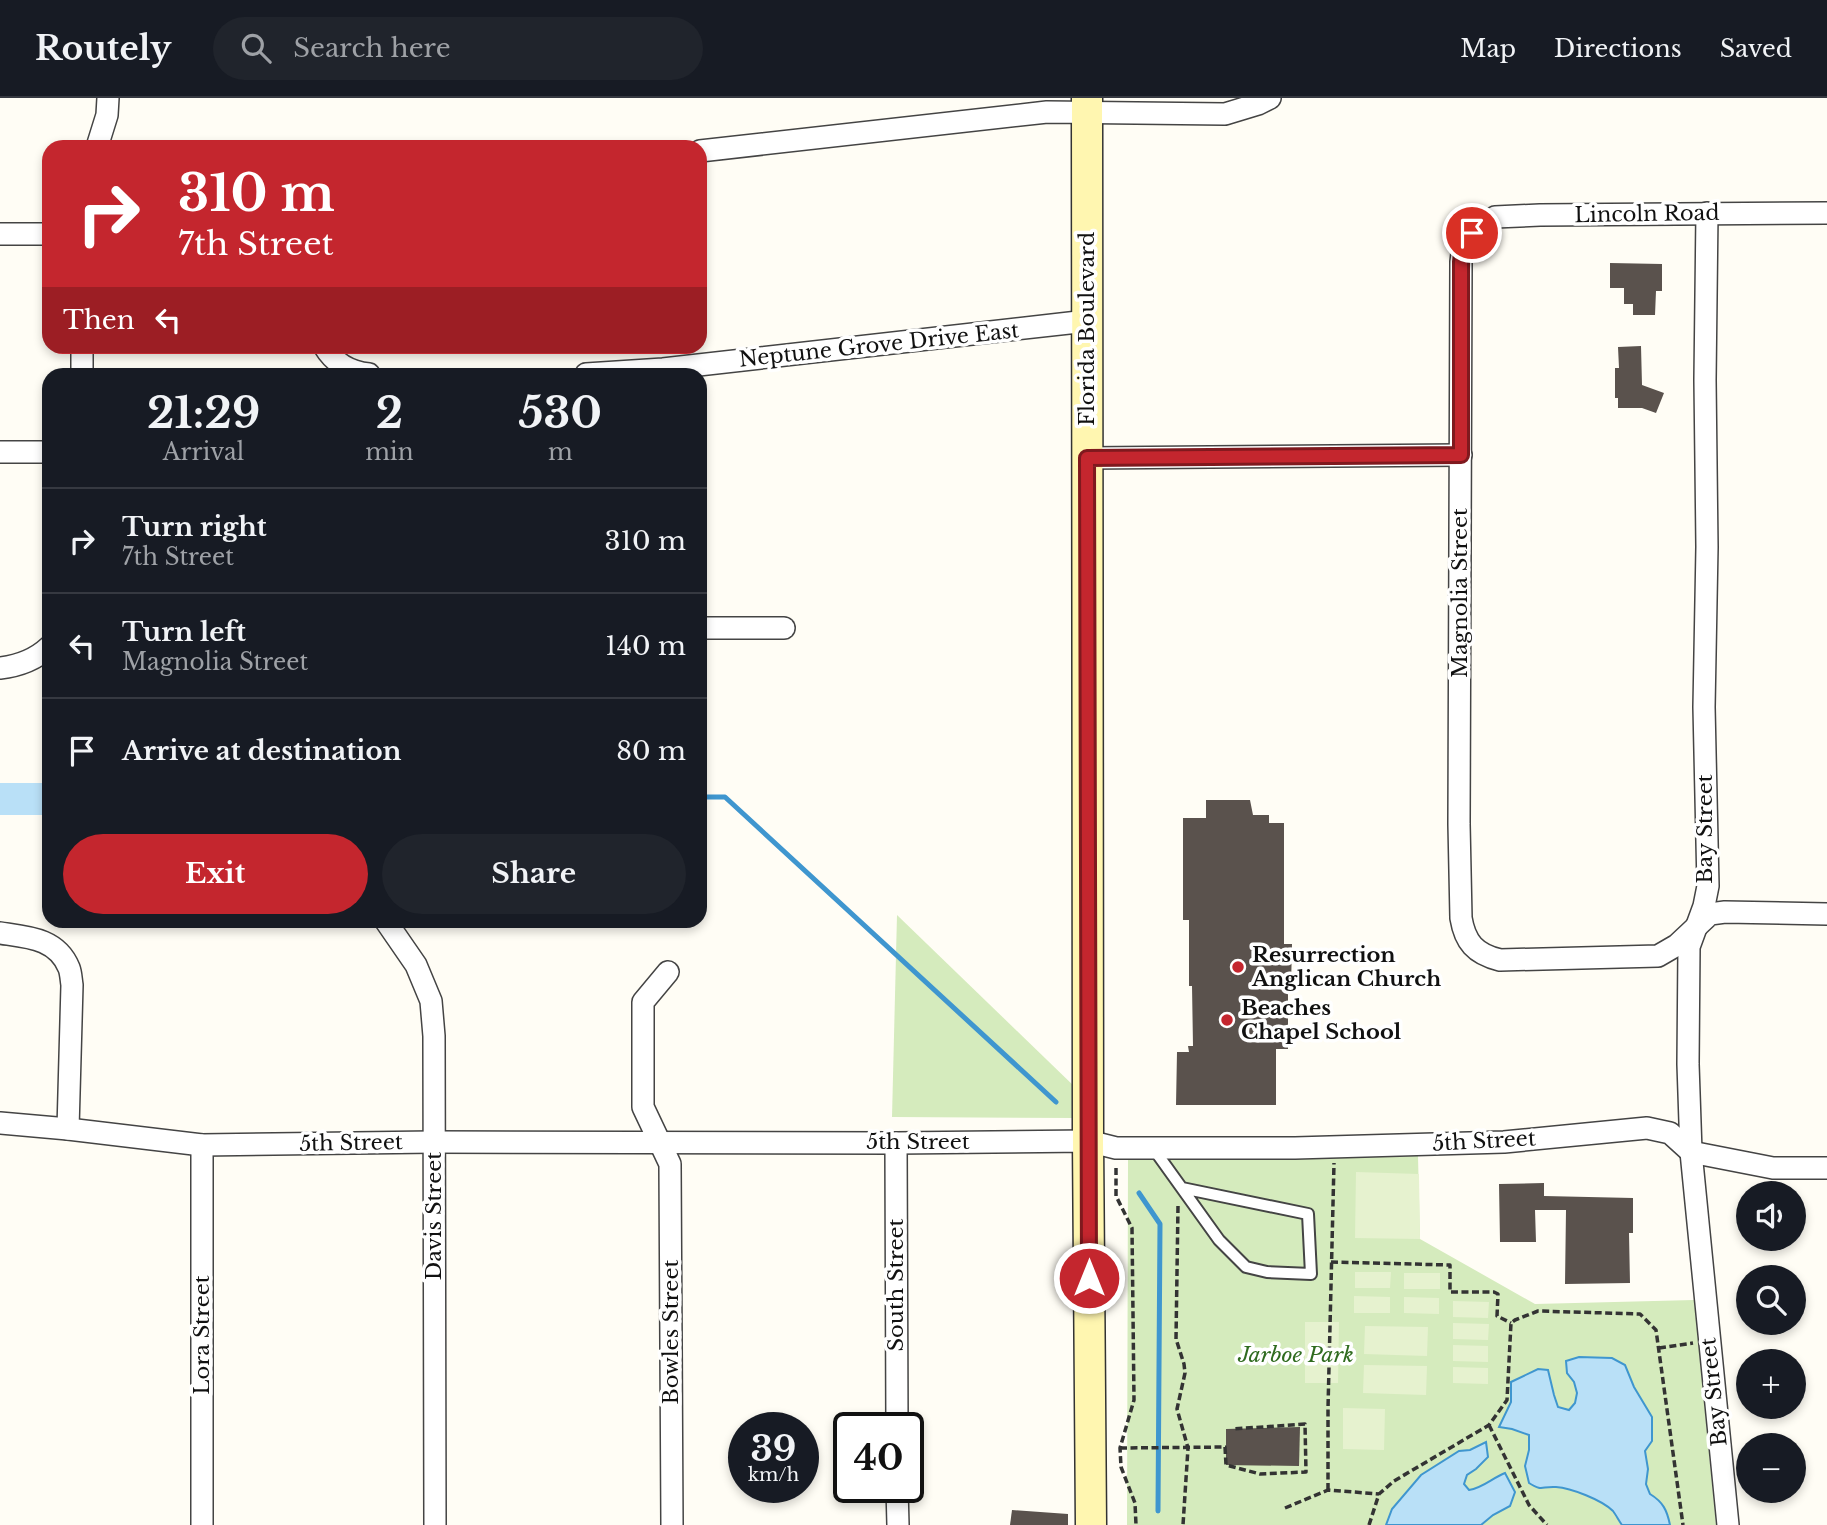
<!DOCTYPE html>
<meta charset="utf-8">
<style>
body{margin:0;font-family:"Libre Baskerville",serif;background:#20242c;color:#f1f3f6;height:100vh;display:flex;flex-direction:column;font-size:26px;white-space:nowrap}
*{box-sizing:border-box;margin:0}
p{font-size:23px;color:#9ea1a6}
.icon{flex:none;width:38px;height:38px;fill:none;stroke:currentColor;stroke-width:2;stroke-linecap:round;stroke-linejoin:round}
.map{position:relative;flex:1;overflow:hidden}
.panel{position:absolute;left:42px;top:270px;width:665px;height:560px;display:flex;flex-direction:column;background:#171b24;border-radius:21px;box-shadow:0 4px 10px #0003}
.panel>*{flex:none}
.banner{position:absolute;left:42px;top:42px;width:665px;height:214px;border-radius:21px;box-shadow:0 4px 10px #0003;background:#c4262e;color:#fff;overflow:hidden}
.fabs{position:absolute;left:1736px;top:1083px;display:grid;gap:14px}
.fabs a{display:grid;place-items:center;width:70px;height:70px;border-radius:50%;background:#171b24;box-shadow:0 4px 10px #0003;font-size:35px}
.speed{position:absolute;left:728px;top:1314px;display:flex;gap:14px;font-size:35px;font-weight:700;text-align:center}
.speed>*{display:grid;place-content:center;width:91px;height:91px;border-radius:50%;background:#171b24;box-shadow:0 4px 10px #0003;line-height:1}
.speed small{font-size:18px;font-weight:400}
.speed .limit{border:4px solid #111;border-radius:10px;background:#fff;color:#111}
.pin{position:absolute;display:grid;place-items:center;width:60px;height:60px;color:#fff;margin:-30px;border:4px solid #fff;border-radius:50%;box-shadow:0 2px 7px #0007}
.me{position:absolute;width:77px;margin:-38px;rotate:0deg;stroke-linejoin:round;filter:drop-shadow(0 0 5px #0008)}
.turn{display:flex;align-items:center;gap:24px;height:147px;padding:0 21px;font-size:32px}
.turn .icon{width:91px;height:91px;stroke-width:2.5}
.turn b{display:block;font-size:49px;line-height:60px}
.then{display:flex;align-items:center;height:66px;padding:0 21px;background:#0003;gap:14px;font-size:26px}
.eta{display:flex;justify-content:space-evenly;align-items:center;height:119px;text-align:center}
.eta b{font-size:42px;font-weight:700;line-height:49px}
.primary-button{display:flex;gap:14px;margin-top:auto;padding:14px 21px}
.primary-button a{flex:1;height:80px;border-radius:42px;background:#c4262e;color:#fff;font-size:28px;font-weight:700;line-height:80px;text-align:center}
.primary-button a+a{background:#20242c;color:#f1f3f6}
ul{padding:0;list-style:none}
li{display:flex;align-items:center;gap:21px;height:105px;padding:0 21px;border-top:2px solid #363941}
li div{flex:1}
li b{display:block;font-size:26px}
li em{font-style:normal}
header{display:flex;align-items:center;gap:42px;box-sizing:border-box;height:98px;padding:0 35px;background:#171b24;border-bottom:2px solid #363941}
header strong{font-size:33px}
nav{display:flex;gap:38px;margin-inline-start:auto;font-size:24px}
.search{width:490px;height:63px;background:#20242c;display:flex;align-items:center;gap:18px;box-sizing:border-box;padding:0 24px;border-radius:38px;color:#9ea1a6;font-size:26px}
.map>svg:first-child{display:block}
</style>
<header>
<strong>Routely</strong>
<div class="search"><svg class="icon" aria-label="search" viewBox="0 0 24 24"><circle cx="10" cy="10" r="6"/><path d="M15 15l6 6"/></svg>Search here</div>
<nav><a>Map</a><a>Directions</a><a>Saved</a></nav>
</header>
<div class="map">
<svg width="1827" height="1427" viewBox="0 0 1827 1427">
<rect width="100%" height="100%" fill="#fffdf5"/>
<g fill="#d5ebbd">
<polygon points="897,817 1077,991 1075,1020 892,1019"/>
<polygon points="1418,1058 1420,1141 1535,1206 1694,1202 1716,1427 1127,1427 1128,1062"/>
</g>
<g fill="#e6f2cf">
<polygon points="1356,1074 1419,1076 1420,1141 1355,1140"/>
<polygon points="1355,1174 1391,1174 1390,1190 1355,1190"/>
<rect x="1404" y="1175" width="36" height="16"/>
<polygon points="1354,1198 1390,1199 1390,1215 1354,1215"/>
<polygon points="1404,1199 1439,1200 1439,1216 1404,1215"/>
<polygon points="1453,1203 1489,1204 1488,1220 1453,1219"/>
<polygon points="1305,1224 1339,1224 1338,1285 1305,1285"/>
<polygon points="1453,1225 1489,1226 1488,1242 1453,1241"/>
<polygon points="1365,1228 1428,1229 1427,1258 1364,1256"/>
<polygon points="1453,1247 1488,1248 1488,1264 1453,1263"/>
<polygon points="1364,1267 1427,1268 1426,1297 1363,1295"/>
<polygon points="1453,1269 1488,1270 1488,1286 1453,1285"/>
<polygon points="1343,1310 1385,1311 1384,1352 1343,1351"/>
</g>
<g fill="#b9e0f7" stroke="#3f96cf" stroke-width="2">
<path d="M1579 1259 1612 1260 1625 1267 1634 1289 1652 1319V1343L1645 1353 1648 1371 1646 1386 1650 1396C1663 1404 1667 1412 1670 1427H1622C1619 1423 1616 1417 1613 1413 1602 1402 1571 1390 1556 1389 1541 1388 1543 1394 1529 1385L1525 1368 1529 1352V1337L1512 1331 1499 1329 1511 1304V1284L1538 1271 1548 1272 1554 1297 1558 1309 1569 1312 1575 1305 1577 1295 1574 1284 1567 1275 1566 1263Z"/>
<path d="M1486 1344 1488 1359 1476 1371 1467 1377 1464 1386 1469 1392C1483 1390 1492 1380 1505 1375L1515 1394 1510 1408 1493 1417 1481 1427H1386L1392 1411 1421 1377 1459 1353 1470 1352Z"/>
</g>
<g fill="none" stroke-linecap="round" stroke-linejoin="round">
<g stroke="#3f96cf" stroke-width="5">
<polyline points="700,699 725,699 1056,1004"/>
<polyline points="1139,1095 1160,1126 1158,1413"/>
</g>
<polyline stroke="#b9e0f7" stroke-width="32" points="0,701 49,701"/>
</g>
<g fill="#5a524d">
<polygon points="1610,165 1662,166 1662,193 1656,193 1655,217 1633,217 1633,206 1624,206 1624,190 1610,190"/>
<polygon points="1641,248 1642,287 1664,295 1656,315 1642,310 1618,310 1618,300 1615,300 1615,270 1619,270 1618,249"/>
<polygon points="1206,702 1250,702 1253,717 1269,717 1269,725 1284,725 1284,846 1292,846 1291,889 1288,889 1288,951 1276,951 1276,1007 1176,1007 1177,954 1189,954 1188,948 1193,948 1192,888 1189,888 1189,822 1183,822 1183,720 1206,720"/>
<polygon points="1544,1085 1544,1098 1633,1100 1633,1135 1629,1135 1630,1185 1565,1186 1566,1112 1535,1112 1536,1144 1500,1144 1499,1086"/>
<polygon points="1300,1329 1299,1368 1226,1367 1226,1331"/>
<polygon points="1012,1412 1068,1416 1068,1427 1010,1427"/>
</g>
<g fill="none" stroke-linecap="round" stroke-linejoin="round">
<g stroke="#444" stroke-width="14">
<polyline id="lane" points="1153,1050 1219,1142 1246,1169 1267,1174 1311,1176 1308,1116 1182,1090"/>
</g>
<g stroke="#444" stroke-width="24">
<g id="street">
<polyline points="97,49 107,17 108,0"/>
<polyline points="700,53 1047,14 1225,16 1258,6 1270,0"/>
<polyline points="1707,115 1705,282 1707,449 1704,609 1708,788 1704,808 1689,849 1688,966 1691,1054 1728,1427"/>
<path d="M1827 115 1540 117 1495 119 1481 128 1472 135 1463 147 1461 164 1459 726 1461 820C1465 844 1475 856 1500 862L1658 858 1677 847 1710 816 1725 814 1827 816"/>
<polyline points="0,136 49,136"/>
<path d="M324 248C334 265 350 274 369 276"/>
<polyline points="82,276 82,248"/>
<polyline points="586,276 663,271 1087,223"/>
<polyline points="0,354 49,354"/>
<polyline points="1087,360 1461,357"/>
<polyline points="700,530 784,530"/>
<path d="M0 570C18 568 35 562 49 549"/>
<polyline points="385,822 416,867 431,903 434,938 435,1427"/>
<path d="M0 835C27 839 57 840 69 870 71 875 71 881 72 887L68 1031"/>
<polyline points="668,874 643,904 643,1009 670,1066 672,1427"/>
<polyline points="0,1025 68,1031 202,1047 434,1044 896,1045 1088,1043 1116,1050 1295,1050 1504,1044 1647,1030 1670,1035 1691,1054 1773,1070 1827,1070"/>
<polyline points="896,1045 897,1330"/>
<polyline points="202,1047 202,1427"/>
<polyline points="897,1390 898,1427"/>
</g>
</g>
<g stroke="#333" stroke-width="33">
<polyline id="secondary" points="1087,0 1088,1043 1091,1427"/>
</g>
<g stroke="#333" stroke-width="3.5" stroke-dasharray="7 3.5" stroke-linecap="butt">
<polyline points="1116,1070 1116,1098 1132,1130 1134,1302 1120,1350 1121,1369 1135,1405 1136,1427"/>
<polyline points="1178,1108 1176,1241 1184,1266 1185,1275 1177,1311 1188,1350 1183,1427"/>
<polyline points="1331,1164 1450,1167 1450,1194 1494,1194 1498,1196 1497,1218 1511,1225"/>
<polyline points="1659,1250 1693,1245"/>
<polyline points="1489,1327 1529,1407 1547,1427"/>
<polyline points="1120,1350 1225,1349 1226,1367 1260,1376 1306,1374 1305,1326 1233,1331"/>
<polyline points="1328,1392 1328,1310 1334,1065"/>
<polyline points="1285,1410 1328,1392 1379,1396"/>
<polyline points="1369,1427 1379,1396 1394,1383 1489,1327 1507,1302 1511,1225 1515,1222 1538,1213 1640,1216 1656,1232 1683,1427"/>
</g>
<use href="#lane" stroke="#fff" stroke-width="10"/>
<use href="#street" stroke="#fff" stroke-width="21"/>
<use href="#secondary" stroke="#fff6b0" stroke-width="30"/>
</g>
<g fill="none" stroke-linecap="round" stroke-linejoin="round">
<g stroke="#7f191e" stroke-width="18">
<polyline id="route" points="1089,1180 1087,360 1461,357 1461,164 1463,147 1472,135"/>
</g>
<use href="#route" stroke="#c4262e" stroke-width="12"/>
</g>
<g fill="#c4262e" stroke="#fff" stroke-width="2.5">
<circle cx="1238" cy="869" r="7"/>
<circle cx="1227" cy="922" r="7"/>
</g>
<g text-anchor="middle" stroke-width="7" stroke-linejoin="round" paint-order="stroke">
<g font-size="21" fill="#111" stroke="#fff">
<text transform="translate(1647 116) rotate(-1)" y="7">Lincoln Road</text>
<text transform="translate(1087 231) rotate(-90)" y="7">Florida Boulevard</text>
<text transform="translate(879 247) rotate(-6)" y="7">Neptune Grove Drive East</text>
<text transform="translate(1460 495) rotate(-90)" y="7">Magnolia Street</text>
<text transform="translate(1705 731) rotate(-90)" y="7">Bay Street</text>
<text transform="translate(1484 1043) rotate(-3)" y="7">5th Street</text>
<text x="918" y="1051">5th Street</text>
<text transform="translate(351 1045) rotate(-1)" y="7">5th Street</text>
<text transform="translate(434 1118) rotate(-90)" y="7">Davis Street</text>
<text transform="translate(896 1187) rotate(-90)" y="7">South Street</text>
<text transform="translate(671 1234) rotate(-90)" y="7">Bowles Street</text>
<text transform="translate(202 1237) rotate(-90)" y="7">Lora Street</text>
<text transform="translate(1714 1294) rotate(-96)" y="7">Bay Street</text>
</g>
<g font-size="21" font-weight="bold" fill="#111" stroke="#fff" text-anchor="start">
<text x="1252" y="864">Resurrection<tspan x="1252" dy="24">Anglican Church</tspan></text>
<text x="1241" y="917">Beaches<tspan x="1241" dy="24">Chapel School</tspan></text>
</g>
<g font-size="21" font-style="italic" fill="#2f6b1f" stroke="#fff">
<text x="1296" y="1264">Jarboe Park</text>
</g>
</g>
</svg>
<div class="fabs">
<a><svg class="icon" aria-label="sound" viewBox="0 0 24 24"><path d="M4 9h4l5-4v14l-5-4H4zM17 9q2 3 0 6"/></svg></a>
<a><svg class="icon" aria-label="search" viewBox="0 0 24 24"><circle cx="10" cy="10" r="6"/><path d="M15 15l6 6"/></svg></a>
<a>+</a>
<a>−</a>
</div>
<div class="speed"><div>39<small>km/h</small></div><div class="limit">40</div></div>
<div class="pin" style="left:1472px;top:135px;background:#d93025"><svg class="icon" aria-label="arrive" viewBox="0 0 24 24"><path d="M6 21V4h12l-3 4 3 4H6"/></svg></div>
<svg class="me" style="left:1089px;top:1180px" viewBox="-20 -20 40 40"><circle r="17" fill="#c4262e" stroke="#fff" stroke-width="3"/><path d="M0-11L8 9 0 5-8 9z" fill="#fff"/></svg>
<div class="banner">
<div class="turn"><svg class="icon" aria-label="right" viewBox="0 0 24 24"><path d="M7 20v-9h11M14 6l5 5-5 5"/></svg><div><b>310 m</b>7th Street</div></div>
<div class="then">Then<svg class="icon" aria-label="left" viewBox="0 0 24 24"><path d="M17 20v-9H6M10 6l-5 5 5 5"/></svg></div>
</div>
<section class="panel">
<div class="eta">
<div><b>21:29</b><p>Arrival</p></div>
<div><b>2</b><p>min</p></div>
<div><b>530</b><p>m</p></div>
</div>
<ul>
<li><svg class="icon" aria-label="right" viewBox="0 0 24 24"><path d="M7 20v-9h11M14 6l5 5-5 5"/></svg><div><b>Turn right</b><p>7th Street</p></div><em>310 m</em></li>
<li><svg class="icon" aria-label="left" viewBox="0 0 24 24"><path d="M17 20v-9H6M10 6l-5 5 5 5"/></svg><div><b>Turn left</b><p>Magnolia Street</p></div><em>140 m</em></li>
<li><svg class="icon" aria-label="arrive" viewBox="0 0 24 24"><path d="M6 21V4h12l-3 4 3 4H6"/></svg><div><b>Arrive at destination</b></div><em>80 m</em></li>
</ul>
<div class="primary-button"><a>Exit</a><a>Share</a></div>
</section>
</div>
